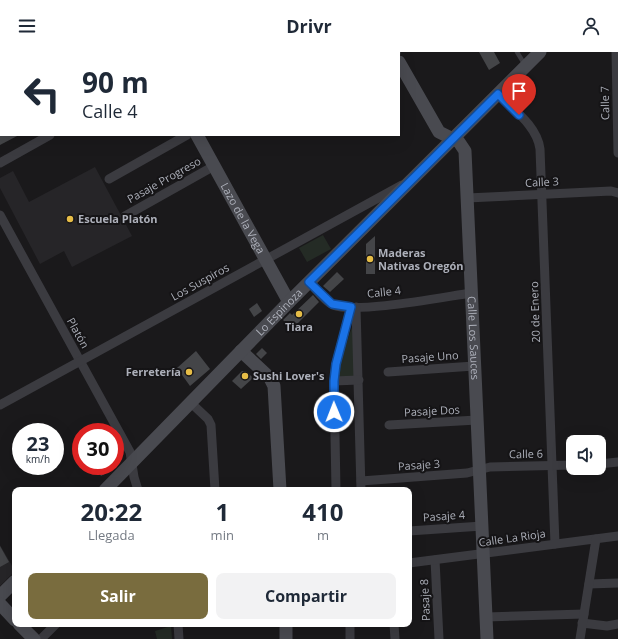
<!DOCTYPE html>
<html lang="es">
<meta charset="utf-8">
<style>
body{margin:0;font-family:"Open Sans",sans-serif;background:#f2f2f3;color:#1f2937;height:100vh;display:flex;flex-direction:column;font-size:15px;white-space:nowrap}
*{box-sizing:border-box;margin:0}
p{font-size:13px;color:#747a83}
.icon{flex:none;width:22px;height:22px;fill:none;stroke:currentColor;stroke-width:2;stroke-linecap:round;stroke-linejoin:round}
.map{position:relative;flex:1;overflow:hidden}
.sheet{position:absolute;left:12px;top:435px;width:400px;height:140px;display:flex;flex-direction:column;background:#fff;border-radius:8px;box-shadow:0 4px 16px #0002}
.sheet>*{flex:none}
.banner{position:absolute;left:0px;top:0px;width:400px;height:84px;box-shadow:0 4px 16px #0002;background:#fff;color:#1f2937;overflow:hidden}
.tools{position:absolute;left:566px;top:383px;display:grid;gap:8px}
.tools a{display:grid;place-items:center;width:40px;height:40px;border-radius:8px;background:#fff;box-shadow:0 4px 16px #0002;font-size:20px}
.speed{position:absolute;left:12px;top:371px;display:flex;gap:8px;font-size:20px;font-weight:700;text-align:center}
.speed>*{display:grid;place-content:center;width:52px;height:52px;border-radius:50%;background:#fff;box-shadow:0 4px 16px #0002;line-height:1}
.speed small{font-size:10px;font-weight:400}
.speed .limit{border:6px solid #d22;background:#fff;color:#111}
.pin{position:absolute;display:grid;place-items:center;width:34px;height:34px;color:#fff;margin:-41px -17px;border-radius:50% 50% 50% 0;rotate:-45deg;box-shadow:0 0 4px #0007}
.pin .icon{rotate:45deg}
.me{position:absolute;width:44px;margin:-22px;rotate:359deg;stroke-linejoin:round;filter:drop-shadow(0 0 3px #0008)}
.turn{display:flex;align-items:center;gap:14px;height:84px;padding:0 16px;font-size:18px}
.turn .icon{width:52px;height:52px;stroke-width:2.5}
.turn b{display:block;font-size:28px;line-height:34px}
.eta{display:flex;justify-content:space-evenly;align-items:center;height:68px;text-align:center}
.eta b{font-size:24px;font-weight:700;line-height:28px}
.button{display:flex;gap:8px;margin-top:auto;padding:8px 16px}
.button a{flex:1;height:46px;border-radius:8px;background:#796c3e;color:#fff;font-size:16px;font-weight:700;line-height:46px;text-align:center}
.button a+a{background:#f2f2f3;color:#1f2937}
header{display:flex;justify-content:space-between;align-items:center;height:52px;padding:0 16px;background:#fff;font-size:18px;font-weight:700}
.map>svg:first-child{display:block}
</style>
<header><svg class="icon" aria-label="menu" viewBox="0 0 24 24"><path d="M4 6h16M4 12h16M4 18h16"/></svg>Drivr<svg class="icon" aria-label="person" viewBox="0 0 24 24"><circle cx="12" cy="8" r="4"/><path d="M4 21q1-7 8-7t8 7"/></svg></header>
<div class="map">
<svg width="618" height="587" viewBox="0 0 618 587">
<rect width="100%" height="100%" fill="#1a191b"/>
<g fill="#262528">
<polygon points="95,115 132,184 72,215 64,199 40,212 0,136 0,126 13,119 29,150"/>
<polygon points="0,493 15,519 0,534"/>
</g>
<g fill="#242b25">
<polygon points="323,183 331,197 307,210 299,196"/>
<polygon points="355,267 356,326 337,326 338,314"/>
<polygon points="171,574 172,587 157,587 155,579"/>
</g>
<g fill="#444548">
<polygon points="479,0 494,0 500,11 489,18"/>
<polygon points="0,83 19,83 0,93"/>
<polygon points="375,184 375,222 366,222 366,192"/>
<polygon points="337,220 344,227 330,240 323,234"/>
<polygon points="313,243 319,250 292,277 283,268 290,261 292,263"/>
<polygon points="257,251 262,259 254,265 249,257"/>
<polygon points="262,296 267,301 261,307 256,302"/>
<polygon points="196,299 210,317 190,334 177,316"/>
<polygon points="242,319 246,319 253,326 241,337 232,329"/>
<polygon points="108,414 110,419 101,424 98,419"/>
<polygon points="0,494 9,510 0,515"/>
</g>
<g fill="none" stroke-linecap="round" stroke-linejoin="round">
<g stroke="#3b3b40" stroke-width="4.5">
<polyline points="45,0 45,1"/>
<polyline points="517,0 525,13"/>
<polyline points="36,1 38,0"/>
<polyline points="0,2 1,3"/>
<polyline points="0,15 1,15"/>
</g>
<g stroke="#3b3b40" stroke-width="9">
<polyline points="616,0 618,101"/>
<polyline points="199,1 201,0"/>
<path d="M498 42C514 58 537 74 540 97L555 492"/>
<polyline points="0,111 50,83"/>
<polyline points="109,127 187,83"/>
<polyline points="467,146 611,139 618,141"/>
<polyline points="0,163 130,400 134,425 138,438"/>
<polyline points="125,164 214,114"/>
<path d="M309 230C316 237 323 248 333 253 356 262 443 245 471 241"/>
<polyline points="356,255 361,438"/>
<polyline points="388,320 474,314"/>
<polyline points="334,329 359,328"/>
<polyline points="191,351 208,367 211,373 215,438"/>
<polyline points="0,353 402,133"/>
<polyline points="389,373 477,368"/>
<polyline points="599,412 618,410"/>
<polyline points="361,429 467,421 490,415 573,413"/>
<polyline points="336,438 334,329 336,312 351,255"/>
<polyline points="409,479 482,474"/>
<polyline points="435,508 439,587"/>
<polyline points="409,511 618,484"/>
<polyline points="589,532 618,531"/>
<polyline points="486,565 584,562"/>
<polyline points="582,571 607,574 618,572"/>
<polyline points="178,572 179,587"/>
<polyline points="350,572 350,587"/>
<polyline points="394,572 395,587"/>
<polyline points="41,587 56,572"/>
<polyline points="580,587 596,487"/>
</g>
<g stroke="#494a50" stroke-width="13">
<polyline points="152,0 153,1"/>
<polyline points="394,0 394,1"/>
<path id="s1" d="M399 10 439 80 459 90 465 99 487 587"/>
<path id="s2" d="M197 83 289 250"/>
<polyline points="241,299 270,326 274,334 280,438"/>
<path id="s3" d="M105 438 289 250 540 0"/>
<polyline points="0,544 15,529"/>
<polyline points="0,552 15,568"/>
<polyline points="19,572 34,587"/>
<polyline points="286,572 286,587"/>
</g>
</g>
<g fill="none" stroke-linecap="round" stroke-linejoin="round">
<g stroke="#114b97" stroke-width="10">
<polyline id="route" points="334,360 334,329 336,312 351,255 332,252 309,230 498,42 519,63"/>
</g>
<use href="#route" stroke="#1a73e8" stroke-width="7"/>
</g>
<g fill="#e6bd47" stroke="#151416" stroke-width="1.5">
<circle cx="70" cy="167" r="4"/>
<circle cx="370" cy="207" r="4"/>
<circle cx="299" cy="262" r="4"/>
<circle cx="189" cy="320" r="4"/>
<circle cx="245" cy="324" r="4"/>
</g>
<g text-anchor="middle" stroke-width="4" stroke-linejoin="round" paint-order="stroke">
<g font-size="11" fill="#adb0ba" stroke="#151416">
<text transform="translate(605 51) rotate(-91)" y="4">Calle 7</text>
<text transform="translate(164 128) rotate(-29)" y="4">Pasaje Progreso</text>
<text transform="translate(542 130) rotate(-3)" y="4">Calle 3</text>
<text dy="4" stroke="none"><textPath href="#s2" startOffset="95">Lazo de la Vega</textPath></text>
<text transform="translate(200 230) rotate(-29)" y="4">Los Suspiros</text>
<text transform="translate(384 240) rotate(-6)" y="4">Calle 4</text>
<text dy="4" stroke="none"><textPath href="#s3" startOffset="249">Lo Espinoza</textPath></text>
<text transform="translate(535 260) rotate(-92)" y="4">20 de Enero</text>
<text transform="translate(78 281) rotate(61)" y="4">Platón</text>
<text dy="4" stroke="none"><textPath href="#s1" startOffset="301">Calle Los Sauces</textPath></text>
<text transform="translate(430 305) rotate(-4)" y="4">Pasaje Uno</text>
<text transform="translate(432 359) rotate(-3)" y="4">Pasaje Dos</text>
<text transform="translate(526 402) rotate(-1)" y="4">Calle 6</text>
<text transform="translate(419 413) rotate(-4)" y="4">Pasaje 3</text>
<text transform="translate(444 464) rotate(-4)" y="4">Pasaje 4</text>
<text transform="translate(512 486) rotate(-8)" y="4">Calle La Rioja</text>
<text transform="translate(425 548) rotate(-93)" y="4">Pasaje 8</text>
</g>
<g font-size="11" font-weight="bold" fill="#adb0ba" stroke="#151416" text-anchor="start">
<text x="78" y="171">Escuela Platón</text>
<text x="378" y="205">Maderas<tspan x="378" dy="13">Nativas Oregón</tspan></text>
<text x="299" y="279" text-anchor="middle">Tiara</text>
<text x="181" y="324" text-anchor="end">Ferretería</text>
<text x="253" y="328">Sushi Lover's</text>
</g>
</g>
</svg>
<div class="tools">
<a><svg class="icon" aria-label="sound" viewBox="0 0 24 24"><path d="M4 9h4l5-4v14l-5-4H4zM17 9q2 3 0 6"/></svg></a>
</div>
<div class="speed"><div>23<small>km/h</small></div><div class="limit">30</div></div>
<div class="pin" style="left:519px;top:63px;background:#d93025"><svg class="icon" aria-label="arrive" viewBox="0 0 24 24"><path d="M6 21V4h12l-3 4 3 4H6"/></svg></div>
<svg class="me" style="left:334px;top:360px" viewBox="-20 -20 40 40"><circle r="17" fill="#1a73e8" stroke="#fff" stroke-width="3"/><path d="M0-11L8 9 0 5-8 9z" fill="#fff"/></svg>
<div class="banner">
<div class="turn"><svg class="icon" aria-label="left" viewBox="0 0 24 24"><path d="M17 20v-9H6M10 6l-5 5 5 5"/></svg><div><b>90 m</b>Calle 4</div></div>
</div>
<section class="sheet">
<div class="eta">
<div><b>20:22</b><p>Llegada</p></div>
<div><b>1</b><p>min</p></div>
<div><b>410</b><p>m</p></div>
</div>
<div class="button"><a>Salir</a><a>Compartir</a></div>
</section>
</div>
